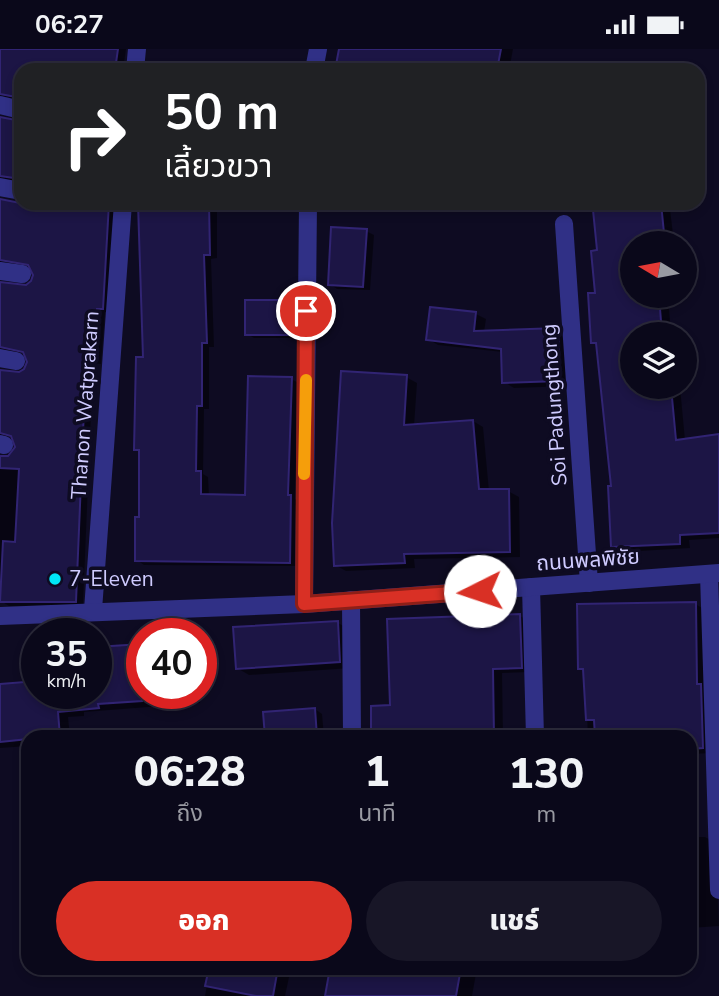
<!DOCTYPE html>
<html lang="th">
<meta charset="utf-8">
<style>
body{margin:0;font-family:"Nunito Sans","Noto Sans Thai",sans-serif;background:#181627;color:#f1f3f6;height:100vh;display:flex;flex-direction:column;font-size:26px;white-space:nowrap}
*{box-sizing:border-box;margin:0}
p{font-size:23px;color:#999aa2}
.icon{flex:none;width:38px;height:38px;fill:none;stroke:currentColor;stroke-width:2;stroke-linecap:round;stroke-linejoin:round}
.map{position:relative;flex:1;overflow:hidden}
.drawer{position:absolute;left:21px;top:681px;width:676px;height:245px;display:flex;flex-direction:column;background:#0a081a;border-radius:21px;box-shadow:0 4px 10px #0003,0 0 0 2px #2a2939}
.drawer>*{flex:none}
.top-card{position:absolute;left:14px;top:14px;width:691px;height:147px;border-radius:21px;box-shadow:0 4px 10px #0003,0 0 0 2px #2a2939;background:#202124;color:#fff;overflow:hidden}
.needle{width:46px;rotate:280deg}
.tools{position:absolute;left:620px;top:182px;display:grid;gap:14px}
.tools a{display:grid;place-items:center;width:77px;height:77px;border-radius:50%;background:#0a081a;box-shadow:0 4px 10px #0003,0 0 0 2px #2a2939;font-size:35px}
.speed{position:absolute;left:21px;top:569px;display:flex;gap:14px;font-size:35px;font-weight:700;text-align:center}
.speed>*{display:grid;place-content:center;width:91px;height:91px;border-radius:50%;background:#0a081a;box-shadow:0 4px 10px #0003,0 0 0 2px #2a2939;line-height:1}
.speed small{font-size:18px;font-weight:400}
.speed .limit{border:10px solid #d22;background:#fff;color:#111}
.pin{position:absolute;display:grid;place-items:center;width:60px;height:60px;color:#fff;margin:-30px;border:4px solid #fff;border-radius:50%;box-shadow:0 2px 7px #0007}
.me{position:absolute;width:77px;margin:-38px;rotate:266deg;stroke-linejoin:round;filter:drop-shadow(0 0 5px #0008)}
.turn{display:flex;align-items:center;gap:24px;height:147px;padding:0 35px;font-size:32px}
.turn .icon{width:91px;height:91px;stroke-width:2.5}
.turn b{display:block;font-size:49px;line-height:60px}
.eta{display:flex;justify-content:space-evenly;align-items:center;height:119px;text-align:center}
.eta b{font-size:42px;font-weight:800;line-height:49px}
.action{display:flex;gap:14px;margin-top:auto;padding:14px 35px}
.action a{flex:1;height:80px;border-radius:42px;background:#d93025;color:#fff;font-size:28px;font-weight:800;line-height:80px;text-align:center}
.action a+a{background:#181627;color:#f1f3f6}
.status{display:flex;justify-content:space-between;align-items:center;height:49px;padding:0 35px;background:#0a081a;direction:ltr}
.status svg{height:19px;fill:currentColor}
.map>svg:first-child{display:block}
</style>
<div class="status"><b>06:27</b><svg viewBox="0 0 49 12"><path d="M0 12V9h3v3zM5 12V6h3v6zM10 12V3h3v9zM15 12V0h3v12zM26 1h20v11H26zM47 4h2v5h-2z"/></svg></div>
<div class="map">
<svg width="719" height="947" viewBox="0 0 719 947">
<rect width="100%" height="100%" fill="#0e0b22"/>
<g fill="#0007">
<polygon points="0,0 126,0 123,21 21,21 21,51 6,48 0,52"/>
<polygon points="341,0 513,0 509,21 337,21"/>
<polygon points="0,68 21,73 21,134 0,134"/>
<polygon points="0,151 24,155 116,154 110,263 105,263 101,315 93,314 83,556 9,557 1,552 0,548 0,408 14,405 17,392 13,388 6,387 0,391 0,322 21,324 29,315 24,304 4,302 0,306 0,235 26,238 32,234 35,226 32,219 5,215 0,218"/>
<polygon points="139,154 217,154 217,209 211,210 214,298 209,298 209,360 204,360 203,425 208,428 209,447 246,447 291,330 299,334 295,450 298,452 298,517 144,516 137,511 141,470 141,403 135,400 145,310"/>
<polygon points="660,155 670,160 674,194 632,194 632,247 668,247 671,285 632,285 632,338 680,338 685,391 719,387 719,489 689,491 690,499 623,503 613,497 613,438 598,297 593,293 599,203"/>
<polygon points="366,182 374,186 370,241 337,240 330,235"/>
<polygon points="295,253 303,257 302,289 254,289 247,285"/>
<polygon points="476,265 486,270 484,283 558,281 568,287 569,337 514,339 504,333 503,303 438,296 428,290"/>
<polygon points="406,328 417,334 414,377 473,372 483,378 489,442 508,442 519,448 520,508 414,510 415,519 346,522 335,516"/>
<polygon points="695,555 706,561 713,704 691,705 692,788 705,788 716,794 719,877 690,879 690,688 588,688 585,622 579,619"/>
<polygon points="520,567 529,572 530,623 502,624 503,688 373,688 392,658"/>
<polygon points="338,574 349,580 351,619 249,626 237,619"/>
<polygon points="0,637 37,644 199,644 200,654 84,663 84,667 68,668 70,688 28,688 28,697 0,699"/>
<polygon points="315,660 322,665 324,688 267,688"/>
<polygon points="210,919 291,919 285,947 205,947"/>
<polygon points="332,919 477,919 472,947 327,947"/>
</g>
<g fill="#1c1545" stroke="#312473" stroke-width="2">
<polygon points="0,0 118,0 115,21 21,21 21,49 0,45"/>
<polygon points="339,0 501,0 497,21 335,21"/>
<polygon points="0,68 21,72 21,130 0,127"/>
<polygon points="0,150 20,154 109,154 103,260 97,260 94,312 86,311 76,553 0,553 3,492 15,493 19,420 0,419 0,407 8,407 15,398 11,387 0,384 0,321 19,323 24,320 27,313 23,303 0,298 0,233 26,236 31,232 33,226 28,216 0,211"/>
<polygon points="209,154 210,206 204,206 207,294 202,294 202,357 197,357 196,422 201,422 201,445 245,446 248,327 292,328 288,446 291,446 290,514 135,512 135,468 139,468 139,401 134,401 136,308 143,308 138,155"/>
<polygon points="651,154 661,154 665,194 632,194 632,247 659,247 662,285 632,285 632,338 671,338 676,391 719,385 719,484 680,486 680,495 611,498 608,437 611,437 596,294 591,294 588,244 595,244 591,202 597,201 593,161"/>
<polygon points="331,178 367,180 363,238 328,236"/>
<polygon points="245,251 296,251 295,286 245,286"/>
<polygon points="430,258 476,263 474,282 558,279 560,332 502,334 501,300 426,291"/>
<polygon points="341,322 407,326 404,376 473,371 479,440 509,440 510,503 404,505 405,514 334,517 332,474"/>
<polygon points="696,553 697,635 701,635 703,699 690,700 690,688 595,688 594,671 586,671 583,620 578,620 577,555"/>
<polygon points="520,565 522,619 493,620 494,688 371,688 371,657 390,656 387,570"/>
<polygon points="338,572 340,613 236,620 233,578"/>
<polygon points="142,595 142,652 98,655 99,659 58,663 60,688 28,688 28,690 0,693 0,635 37,632 37,644 96,644 96,598"/>
<polygon points="315,659 317,688 265,688 263,663"/>
<polygon points="209,919 278,919 273,947 256,947 205,937"/>
<polygon points="330,919 461,919 456,947 325,947"/>
</g>
<g fill="none" stroke-linecap="round" stroke-linejoin="round">
<g stroke="#303086" stroke-width="18">
<polyline points="135,21 137,0"/>
<polyline points="314,21 318,0"/>
<polyline points="0,56 21,61"/>
<polyline points="0,138 21,142"/>
<polyline points="564,175 589,534"/>
<polyline points="0,222 22,225"/>
<polyline points="0,309 16,312"/>
<polyline points="0,395 4,396"/>
<polyline points="709,525 719,841"/>
<polyline points="531,538 535,688"/>
<polyline points="351,551 352,688"/>
<polyline points="304,555 308,154"/>
<polyline points="93,561 123,154"/>
</g>
<polyline stroke="#303086" stroke-width="18" points="0,567 304,555 719,524"/>
</g>
<g fill="none" stroke-linecap="round" stroke-linejoin="round">
<g stroke="#8d1f18" stroke-width="18">
<polyline id="route" points="306,262 304,555 480,542"/>
</g>
<use href="#route" stroke="#d93025" stroke-width="12"/>
<polyline stroke="#f59e0b" stroke-width="12" points="304,425 306,331"/>
</g>
<circle fill="#00e7f6" stroke="#0e0b22" stroke-width="2.5" cx="55" cy="530" r="7"/>
<g text-anchor="middle" stroke-width="7" stroke-linejoin="round" paint-order="stroke">
<g font-size="21" fill="#cfcbff" stroke="#0e0b22">
<text transform="translate(85 356) rotate(-86)" y="7">Thanon Watprakarn</text>
<text transform="translate(554 356) rotate(-94)" y="7">Soi Padungthong</text>
<text transform="translate(588 511) rotate(-4)" y="7">ถนนพลพิชัย</text>
</g>
<g font-size="21" fill="#cfcbff" stroke="#0e0b22" text-anchor="start">
<text x="69" y="537">7-Eleven</text>
</g>
</g>
</svg>
<div class="tools">
<a><svg class="needle" viewBox="-14 -14 28 28"><path d="M0-13l5 13h-10z" fill="#e53935"/><path d="M0 13l5-13h-10z" fill="#999aa2"/></svg></a>
<a><svg class="icon" aria-label="layers" viewBox="0 0 24 24"><path d="M12 4l9 5-9 5-9-5zM3 14l9 5 9-5"/></svg></a>
</div>
<div class="speed"><div>35<small>km/h</small></div><div class="limit">40</div></div>
<div class="pin" style="left:306px;top:262px;background:#d93025"><svg class="icon" aria-label="arrive" viewBox="0 0 24 24"><path d="M6 21V4h12l-3 4 3 4H6"/></svg></div>
<svg class="me" style="left:480px;top:542px" viewBox="-20 -20 40 40"><circle r="19" fill="#fff"/><path d="M0-13L10 11 0 6-10 11z" fill="#d93025"/></svg>
<div class="top-card">
<div class="turn"><svg class="icon" aria-label="right" viewBox="0 0 24 24"><path d="M7 20v-9h11M14 6l5 5-5 5"/></svg><div><b>50 m</b>เลี้ยวขวา</div></div>
</div>
<section class="drawer">
<div class="eta">
<div><b>06:28</b><p>ถึง</p></div>
<div><b>1</b><p>นาที</p></div>
<div><b>130</b><p>m</p></div>
</div>
<div class="action"><a>ออก</a><a>แชร์</a></div>
</section>
</div>
